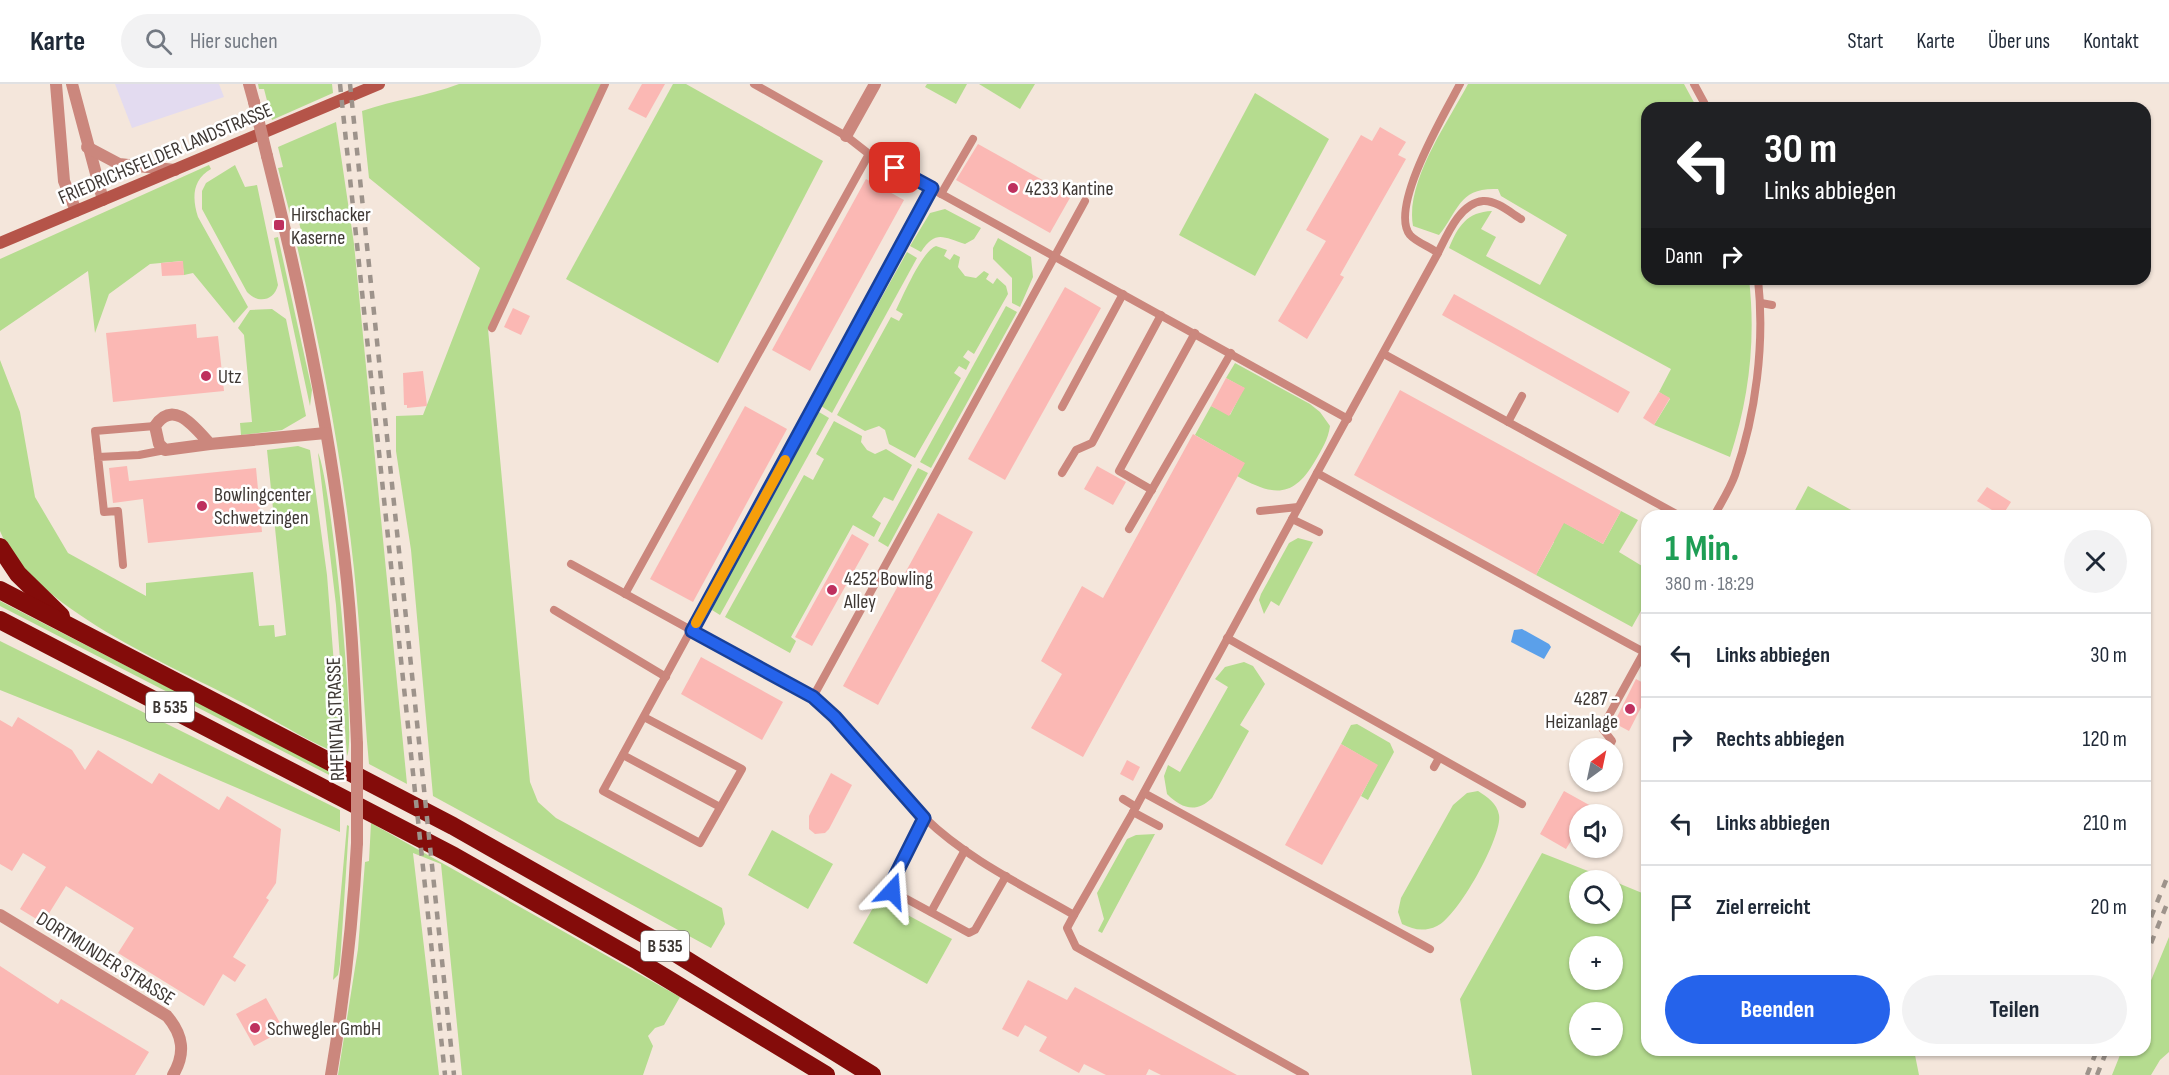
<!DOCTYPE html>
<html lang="de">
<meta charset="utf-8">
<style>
body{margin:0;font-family:"Sofia Sans Condensed",sans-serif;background:#f2f2f3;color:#1f2937;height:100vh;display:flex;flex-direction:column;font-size:22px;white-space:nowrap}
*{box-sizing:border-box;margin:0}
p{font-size:20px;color:#747a83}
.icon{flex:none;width:33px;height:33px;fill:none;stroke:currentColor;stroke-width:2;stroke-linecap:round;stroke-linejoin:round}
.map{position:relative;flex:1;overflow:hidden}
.side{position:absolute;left:1641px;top:426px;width:510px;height:546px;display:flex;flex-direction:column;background:#fff;border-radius:18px;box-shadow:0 2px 4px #0004}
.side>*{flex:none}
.hud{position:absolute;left:1641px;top:18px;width:510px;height:183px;border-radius:18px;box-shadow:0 2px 4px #0004;background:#202124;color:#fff;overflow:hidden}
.needle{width:39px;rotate:33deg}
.tools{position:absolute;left:1569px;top:654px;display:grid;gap:12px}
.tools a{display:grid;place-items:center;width:54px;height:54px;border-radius:50%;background:#fff;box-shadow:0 2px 4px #0004;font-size:30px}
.pin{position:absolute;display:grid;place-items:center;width:51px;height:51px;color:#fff;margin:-26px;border-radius:12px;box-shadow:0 3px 9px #0006}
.me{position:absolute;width:66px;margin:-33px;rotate:19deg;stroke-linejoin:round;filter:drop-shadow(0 0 4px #0008)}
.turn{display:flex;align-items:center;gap:21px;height:126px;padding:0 24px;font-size:27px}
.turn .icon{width:78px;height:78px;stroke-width:2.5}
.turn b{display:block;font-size:42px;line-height:51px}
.then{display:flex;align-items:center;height:57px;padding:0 24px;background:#0003;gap:12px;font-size:22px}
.round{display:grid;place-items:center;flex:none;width:63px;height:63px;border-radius:32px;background:#f2f2f3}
.summary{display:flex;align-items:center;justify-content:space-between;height:102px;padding:0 24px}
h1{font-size:36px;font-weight:700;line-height:45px;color:#1e9e55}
.primary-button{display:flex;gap:12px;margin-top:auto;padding:12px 24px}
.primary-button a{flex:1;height:69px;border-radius:36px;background:#2563eb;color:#fff;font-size:24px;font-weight:700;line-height:69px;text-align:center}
.primary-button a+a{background:#f2f2f3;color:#1f2937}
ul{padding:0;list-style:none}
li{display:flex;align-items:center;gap:18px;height:84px;padding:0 24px;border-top:2px solid #e0e1e3}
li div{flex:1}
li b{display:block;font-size:22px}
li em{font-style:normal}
header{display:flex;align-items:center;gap:36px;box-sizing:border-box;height:84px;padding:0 30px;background:#fff;border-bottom:2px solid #e0e1e3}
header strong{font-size:28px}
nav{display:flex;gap:33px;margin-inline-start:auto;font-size:21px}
.search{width:420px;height:54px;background:#f2f2f3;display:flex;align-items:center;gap:15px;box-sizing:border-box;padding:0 21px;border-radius:33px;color:#747a83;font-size:22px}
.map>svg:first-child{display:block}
</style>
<header>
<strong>Karte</strong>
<div class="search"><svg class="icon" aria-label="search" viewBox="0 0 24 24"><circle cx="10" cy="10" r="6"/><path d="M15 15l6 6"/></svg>Hier suchen</div>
<nav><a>Start</a><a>Karte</a><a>Über uns</a><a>Kontakt</a></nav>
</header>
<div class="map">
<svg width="2169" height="991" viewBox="0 0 2169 991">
<rect width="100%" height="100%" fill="#f4e6db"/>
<polygon fill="#e3dbf0" points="115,0 219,0 224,13 132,44"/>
<g fill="#b5dc8f" fill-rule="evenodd">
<polygon points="258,0 332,0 333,9 272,36 264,5 259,5"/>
<path d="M459 0H601L488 245 530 698 538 718 556 734 722 824 725 840 711 864 433 712 411 466 396 367V332L423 331 480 184 369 94 362 27C394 16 427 12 459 0Z"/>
<polygon points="673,0 686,0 823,77 718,279 566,195"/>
<polygon points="927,0 967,0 956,20 925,3"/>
<polygon points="979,0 1035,0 1020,25"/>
<path d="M1468 0H1684L1697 24H1647V195H1749C1756 256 1749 315 1730 373L1654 341 1670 315 1659 308 1671 285 1449 164C1458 142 1467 128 1492 127L1481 145 1496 153 1486 172 1540 201 1567 151 1501 112 1498 105C1459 103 1459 126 1439 151L1413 142C1405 98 1448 38 1468 0Z"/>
<polygon points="1255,9 1329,55 1255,192 1179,151"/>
<path d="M336 38 354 160 407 700 369 680C363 615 361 550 354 485 342 372 320 260 294 149L301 147 297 129 290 130 278 84 283 83 278 63Z"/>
<path d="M209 81 211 85C192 96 192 114 198 133L248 223 234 239 193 189 184 191 182 177 150 180 109 210 95 249 88 187 0 247V175Z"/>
<path d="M235 81 245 103 257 101 278 201C274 217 258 220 247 208L202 125V107L206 99Z"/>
<path d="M945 125 981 144 974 155 965 160C944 154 936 145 921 168L910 162 930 129Z"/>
<polygon points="278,153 312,306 310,322 274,154"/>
<polygon points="998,154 1031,173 1033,193 1020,223 1012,219 1012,194 993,175 993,164"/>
<path d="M936 162 947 166 944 172 950 176 954 170 960 173 958 183 965 192 976 194 984 187 989 190 986 195 993 200 997 194 1006 202 1008 210 974 270 968 266 963 273 970 278 966 286 959 282 954 289 961 294 915 374 889 360 885 346 879 342 865 347 837 331 891 233 899 237 903 230 896 226C903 212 922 167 936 162Z"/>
<polygon points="907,168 917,174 832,329 821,322"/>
<polygon points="1006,222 1017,228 931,384 920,378"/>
<polygon points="272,225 286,235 306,332 282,346 241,351 240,339 252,338 244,251 238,244 250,226"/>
<path d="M0 276 20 328 35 413 68 469 146 512V499L253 488 259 542 274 541 275 553 286 551 267 366 298 362 310 366 327 491 341 670C311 660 272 634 243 619 172 582 30 523 0 447Z"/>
<path d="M1235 279 1310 320 1320 328 1330 342C1328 356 1322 365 1315 377 1293 415 1273 412 1237 392L1244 379 1195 351 1211 322 1230 331 1244 304 1226 294Z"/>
<polygon points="819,328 829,334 720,531 712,526 714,520"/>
<polygon points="834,337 862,352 861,358 867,366 875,370 886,365 912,381 893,417 884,413 872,433 881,439 874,453 853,441 791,553 796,557 790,569 725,533 804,391 813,396 824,375 816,370"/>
<polygon points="1398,347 1603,460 1621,427 1638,436 1619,468 1647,485 1647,516 1632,543 1536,491 1554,458"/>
<path d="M318 369C331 394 357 656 347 672L336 521Z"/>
<polygon points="918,384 928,389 888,463 878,457"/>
<polygon points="1808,402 1862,432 1792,432"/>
<polygon points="1298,454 1313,458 1279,522 1271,517 1264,530 1259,516 1261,510 1289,459"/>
<polygon points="0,517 337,690 337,695 0,522"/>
<polygon points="0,557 340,726 340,748 125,656 0,606"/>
<path d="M1244 578 1253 582 1265 600 1240 641 1249 647 1212 714C1196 730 1181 724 1167 710L1164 692 1168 681 1180 688 1228 603 1215 595 1225 583Z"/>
<polygon points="1357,640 1390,659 1394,668 1368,716 1361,712 1377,681 1341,660 1351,641"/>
<path d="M1478 707C1487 713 1497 719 1499 731 1503 752 1457 834 1437 842 1424 848 1414 846 1402 840L1398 828 1401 814 1453 721 1467 709Z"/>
<polygon points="371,739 680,913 664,941 655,944 648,952 653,962 643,991 462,991 441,780 413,769 439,991 338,991 358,865 365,778 369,777"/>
<polygon points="347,741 349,742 340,880 338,891 333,896"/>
<polygon points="772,746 833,780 808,825 748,791"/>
<polygon points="1155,750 1102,849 1098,847 1104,835 1097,809 1127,755 1136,751"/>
<path d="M1542 769 1611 796H1580V830H1612L1613 797 1647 811V966H1914L1919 991H1472L1460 915ZM1580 862H1612V896H1580ZM1580 928H1612V962H1580Z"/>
<polygon points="878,815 952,855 927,900 853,859"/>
<polygon points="2169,853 2169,968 2160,976 2151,991 2112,991 2122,966 2145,966 2145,911"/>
</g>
<polygon fill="#5ba0ea" points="1522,545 1549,560 1551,563 1544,575 1511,558 1514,546"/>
<g fill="#fbb8b4">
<polygon points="642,0 665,0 646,34 628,25"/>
<polygon points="1380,43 1406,58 1398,71 1406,75 1340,191 1344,193 1307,255 1278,237 1326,157 1306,146 1361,51 1372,57"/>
<polygon points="978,60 1071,112 1050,149 956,96"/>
<polygon points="866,95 904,116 810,287 772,266"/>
<polygon points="183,177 184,191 162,192 161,179"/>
<polygon points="1065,203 1101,224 1005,396 968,375"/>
<polygon points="1454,210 1630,308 1618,329 1442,231"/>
<polygon points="513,224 530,232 521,251 504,243"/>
<polygon points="196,240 197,254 218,252 224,307 113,318 106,249"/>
<polygon points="423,287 427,322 407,324 407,321 404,321 403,289"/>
<polygon points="1226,294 1245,304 1229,332 1211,322"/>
<polygon points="1400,306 1621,427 1603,460 1564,439 1536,491 1354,391"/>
<polygon points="1659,308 1670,314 1654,341 1643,334"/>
<polygon points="745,322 787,345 693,518 650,495"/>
<polygon points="1193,350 1245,379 1083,673 1031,644 1062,590 1041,577 1082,502 1103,514"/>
<polygon points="127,382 129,397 256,384 262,448 148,459 143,415 113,419 109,384"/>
<polygon points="1097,382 1126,398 1113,421 1084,405"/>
<polygon points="1987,403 2011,418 2002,432 1977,417"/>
<polygon points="938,429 973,448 878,621 843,602"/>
<polygon points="852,450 869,460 812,562 795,553"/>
<polygon points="701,573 783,618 762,656 681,610"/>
<polygon points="1636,595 1647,601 1647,612 1629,647 1614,639"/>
<polygon points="18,633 72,666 85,686 98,666 152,700 159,689 219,726 227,712 281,745 276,799 266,814 269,816 233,873 246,881 235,898 223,890 204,922 118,869 134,844 66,802 43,839 20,825 46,783 23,769 12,787 0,780 0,636 12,643"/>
<polygon points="1341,660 1378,681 1322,781 1285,761"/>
<polygon points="1127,676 1140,683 1133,697 1120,690"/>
<polygon points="831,689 852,701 829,745 825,749 815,750 809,745 809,732"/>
<polygon points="1564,707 1591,722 1586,730 1580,730 1580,742 1566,765 1540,750"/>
<polygon points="0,882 58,920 61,915 149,968 135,991 0,991"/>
<polygon points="1028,896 1067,916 1075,903 1237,991 1161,991 1149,985 1146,991 1106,991 1084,980 1079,989 1039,967 1047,953 1025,941 1018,953 1002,945"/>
<polygon points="266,914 284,946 254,962 236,930"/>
</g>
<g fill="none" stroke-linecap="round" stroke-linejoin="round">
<g stroke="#cb877d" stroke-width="8">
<polyline points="754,0 846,52 869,70 1348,335"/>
<polyline points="1694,0 1707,24"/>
<polyline points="941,110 973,55"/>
<path d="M1438 169C1447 151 1460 119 1483 117 1496 116 1511 129 1521 135"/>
<polyline points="1761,219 1772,221"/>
<polyline points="492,244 605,0"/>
<polyline points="1384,270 1680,432"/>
<polyline points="1062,323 1123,210"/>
<polyline points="1508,338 1522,312"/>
<polyline points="98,373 95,347 155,342"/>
<polyline points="1062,389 1076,366 1092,359 1161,231"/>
<path d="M1317 389 1438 169C1430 163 1416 158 1410 151 1388 124 1446 27 1460 0"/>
<polyline points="1152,406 1119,387 1195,249"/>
<polyline points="1260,427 1298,423"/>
<path d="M1714 432C1721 419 1730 405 1735 391 1756 330 1765 259 1758 195"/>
<polyline points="1292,435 1319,448"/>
<polyline points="1129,445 1231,269"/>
<path d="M571 480 813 613C853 651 885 696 925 734 967 775 1024 802 1074 831L1136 723 1317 389 1629 560 1644 568 1647 561"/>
<polyline points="123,481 118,427 104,428 98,373 139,371 165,366"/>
<polyline points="625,510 869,70"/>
<polyline points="554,526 666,593"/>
<polyline points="1227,554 1522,720"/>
<polyline points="813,613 1085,117"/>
<polyline points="644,633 742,685 700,759 603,707 932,104"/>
<polyline points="1608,664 1612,657 1602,644 1644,568"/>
<polyline points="623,671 720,723"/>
<polyline points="1434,683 1439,674"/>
<polyline points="1593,701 1594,698"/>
<polyline points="1144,709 1430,865"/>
<polyline points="1123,715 1136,723"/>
<polyline points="1133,728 1159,742"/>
<polyline points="924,734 891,800 892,807 969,849 975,846 1006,792"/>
<polyline points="931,828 965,766"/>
<polyline points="1074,831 1067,844 1076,863 1305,991"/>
</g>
<g stroke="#cb877d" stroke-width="12">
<polyline points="56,0 64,97 76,127"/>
<polyline points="72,0 103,116"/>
<polyline points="249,0 254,18"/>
<polyline points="846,52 875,0"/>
<polyline points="87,63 119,80 175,86"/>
<path d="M267 72C298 195 325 321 341 447 351 518 354 589 357 660"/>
<path d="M210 360 165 366 159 360 155 342C174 314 195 344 210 360L326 349"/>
<path d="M0 831 167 932C183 951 186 969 173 991"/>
<path d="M331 991C344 914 353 837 357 759"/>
</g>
<polyline stroke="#b55449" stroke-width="12" points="0,159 379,0"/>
<g stroke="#840c0a" stroke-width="18">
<polyline points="0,463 18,490 61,532"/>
<polyline points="0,506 453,742 656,857 872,991"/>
<polyline points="0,536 454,772 638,877 826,991"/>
</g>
<g stroke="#9d938b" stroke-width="4.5" stroke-dasharray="8 8" stroke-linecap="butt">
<polyline points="340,0 445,991"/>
<polyline points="350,0 454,991"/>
<polyline points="2145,848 2169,789"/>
<polyline points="2145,874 2169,815"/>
<polyline points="2087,991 2097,966"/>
<polyline points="2097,991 2107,966"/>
</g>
<g stroke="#cb877d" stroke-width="12">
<polyline points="254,18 267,72"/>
<polyline points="357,759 357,660"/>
</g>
</g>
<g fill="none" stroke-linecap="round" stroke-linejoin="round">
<g stroke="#184099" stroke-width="15">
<polyline id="route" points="892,807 891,800 924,734 835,633 813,613 692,547 932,104 895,84"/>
</g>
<use href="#route" stroke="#2563eb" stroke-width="10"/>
<polyline stroke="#f59e0b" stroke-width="10" points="696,539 785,376"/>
</g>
<g fill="#be305e" stroke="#fff" stroke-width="2">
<circle cx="1013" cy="104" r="6"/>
<rect x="273" y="135" width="12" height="12" rx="3"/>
<circle cx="206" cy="292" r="6"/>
<circle cx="202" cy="422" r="6"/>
<circle cx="832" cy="506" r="6"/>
<circle cx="1630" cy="625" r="6"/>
<circle cx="255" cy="944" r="6"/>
</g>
<g text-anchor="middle" stroke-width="5" stroke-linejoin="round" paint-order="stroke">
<g fill="#fff" stroke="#787471" stroke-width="1.5">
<rect x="146" y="608" width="48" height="30" rx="4.5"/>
<rect x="641" y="847" width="48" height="30" rx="4.5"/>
</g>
<g font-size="18" font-weight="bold" fill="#3e3834">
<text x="170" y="629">B 535</text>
<text x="665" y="868">B 535</text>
</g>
<g font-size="20" fill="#3e3834" stroke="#fff">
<text transform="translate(165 69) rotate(-23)" y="7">FRIEDRICHSFELDER LANDSTRASSE</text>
<text transform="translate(335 635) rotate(-92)" y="7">RHEINTALSTRASSE</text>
<text transform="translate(106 874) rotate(32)" y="7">DORTMUNDER STRASSE</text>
</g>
<g font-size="20" fill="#3e3834" stroke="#fff" text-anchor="start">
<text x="1025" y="111">4233 Kantine</text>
<text x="291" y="137">Hirschacker<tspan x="291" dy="23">Kaserne</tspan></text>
<text x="218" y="299">Utz</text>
<text x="214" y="417">Bowlingcenter<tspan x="214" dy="23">Schwetzingen</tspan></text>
<text x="844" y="501">4252 Bowling<tspan x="844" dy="23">Alley</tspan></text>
<text x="1618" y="621" text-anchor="end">4287 -<tspan x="1618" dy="23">Heizanlage</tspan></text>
<text x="267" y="951">Schwegler GmbH</text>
</g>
</g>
</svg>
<div class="tools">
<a><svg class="needle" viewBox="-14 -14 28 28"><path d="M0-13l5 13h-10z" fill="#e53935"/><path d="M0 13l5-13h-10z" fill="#747a83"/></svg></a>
<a><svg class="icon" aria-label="sound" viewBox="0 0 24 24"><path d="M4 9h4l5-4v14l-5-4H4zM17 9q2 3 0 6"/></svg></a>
<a><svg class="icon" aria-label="search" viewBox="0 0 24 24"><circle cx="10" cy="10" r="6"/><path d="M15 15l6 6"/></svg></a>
<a>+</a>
<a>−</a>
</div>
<div class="pin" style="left:895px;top:84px;background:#d93025"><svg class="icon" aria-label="arrive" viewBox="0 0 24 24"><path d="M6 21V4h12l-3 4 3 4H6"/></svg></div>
<svg class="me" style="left:892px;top:807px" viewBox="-20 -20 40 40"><path d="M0-17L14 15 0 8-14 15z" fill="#2563eb" stroke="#fff" stroke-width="4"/></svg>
<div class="hud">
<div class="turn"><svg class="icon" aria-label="left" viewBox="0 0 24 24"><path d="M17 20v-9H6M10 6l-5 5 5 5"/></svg><div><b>30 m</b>Links abbiegen</div></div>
<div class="then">Dann<svg class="icon" aria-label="right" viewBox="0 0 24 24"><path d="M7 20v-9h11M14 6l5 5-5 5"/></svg></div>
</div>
<section class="side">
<div class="summary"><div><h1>1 Min.</h1><p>380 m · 18:29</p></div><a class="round"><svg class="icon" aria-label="close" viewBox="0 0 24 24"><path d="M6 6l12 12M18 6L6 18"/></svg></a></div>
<ul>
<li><svg class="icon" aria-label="left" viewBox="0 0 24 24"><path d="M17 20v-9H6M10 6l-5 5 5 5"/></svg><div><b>Links abbiegen</b></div><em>30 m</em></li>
<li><svg class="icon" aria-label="right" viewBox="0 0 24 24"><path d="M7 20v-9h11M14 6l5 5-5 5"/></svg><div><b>Rechts abbiegen</b></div><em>120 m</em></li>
<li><svg class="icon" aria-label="left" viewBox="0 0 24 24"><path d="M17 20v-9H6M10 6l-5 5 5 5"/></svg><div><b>Links abbiegen</b></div><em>210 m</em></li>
<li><svg class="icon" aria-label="arrive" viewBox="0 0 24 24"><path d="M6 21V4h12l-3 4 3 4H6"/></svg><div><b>Ziel erreicht</b></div><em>20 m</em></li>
</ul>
<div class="primary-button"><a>Beenden</a><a>Teilen</a></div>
</section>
</div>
